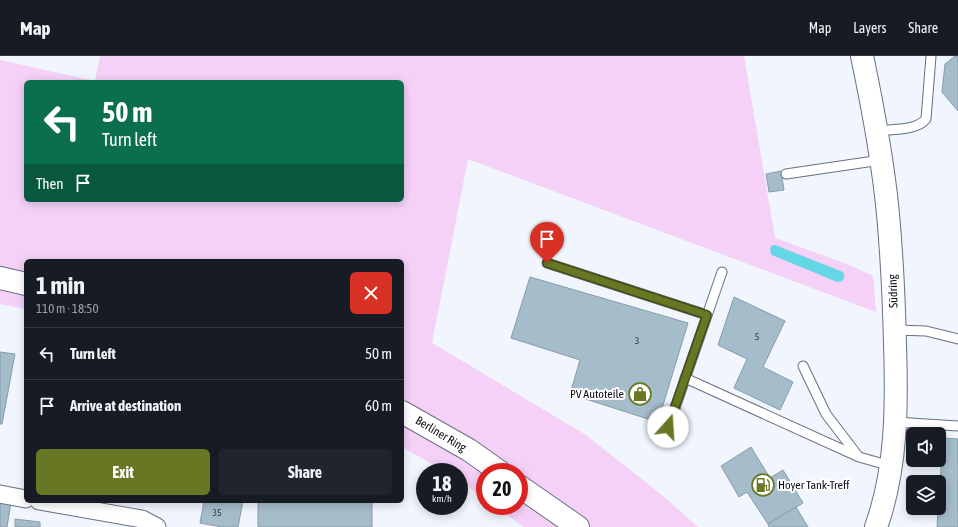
<!DOCTYPE html>
<meta charset="utf-8">
<style>
body{margin:0;font-family:"Asap Condensed",sans-serif;background:#20242c;color:#f1f3f6;height:100vh;display:flex;flex-direction:column;font-size:15px;white-space:nowrap}
*{box-sizing:border-box;margin:0}
p{font-size:13px;color:#9ea1a6}
.icon{flex:none;width:22px;height:22px;fill:none;stroke:currentColor;stroke-width:2;stroke-linecap:round;stroke-linejoin:round}
.map{position:relative;flex:1;overflow:hidden}
.drawer{position:absolute;left:24px;top:203px;width:380px;height:244px;display:flex;flex-direction:column;background:#171b24;border-radius:6px;box-shadow:0 2px 10px #0003}
.drawer>*{flex:none}
.banner{position:absolute;left:24px;top:24px;width:380px;height:122px;border-radius:6px;box-shadow:0 2px 10px #0003;background:#0b6e4f;color:#fff;overflow:hidden}
.tools{position:absolute;left:906px;top:371px;display:grid;gap:8px}
.tools a{display:grid;place-items:center;width:40px;height:40px;border-radius:6px;background:#171b24;box-shadow:0 2px 10px #0003;font-size:20px}
.speed{position:absolute;left:416px;top:407px;display:flex;gap:8px;font-size:20px;font-weight:700;text-align:center}
.speed>*{display:grid;place-content:center;width:52px;height:52px;border-radius:50%;background:#171b24;box-shadow:0 2px 10px #0003;line-height:1}
.speed small{font-size:10px;font-weight:400}
.speed .limit{border:6px solid #d22;background:#fff;color:#111}
.pin{position:absolute;display:grid;place-items:center;width:34px;height:34px;color:#fff;margin:-41px -17px;border-radius:50% 50% 50% 0;rotate:-45deg;box-shadow:0 0 4px #0007}
.pin .icon{rotate:45deg}
.me{position:absolute;width:44px;margin:-22px;rotate:19deg;stroke-linejoin:round;filter:drop-shadow(0 0 3px #0008)}
.turn{display:flex;align-items:center;gap:14px;height:84px;padding:0 12px;font-size:18px}
.turn .icon{width:52px;height:52px;stroke-width:2.5}
.turn b{display:block;font-size:28px;line-height:34px}
.then{display:flex;align-items:center;height:38px;padding:0 12px;background:#0003;gap:8px;font-size:15px}
.round{display:grid;place-items:center;flex:none;width:42px;height:42px;border-radius:6px;background:#20242c}
.head{display:flex;align-items:center;justify-content:space-between;height:68px;padding:0 12px}
h1{font-size:24px;font-weight:700;line-height:30px}
.primary-button{display:flex;gap:8px;margin-top:auto;padding:8px 12px}
.primary-button a{flex:1;height:46px;border-radius:6px;background:#687724;color:#fff;font-size:16px;font-weight:700;line-height:46px;text-align:center}
.primary-button a+a{background:#20242c;color:#f1f3f6}
ul{padding:0;list-style:none}
li{display:flex;align-items:center;gap:12px;height:52px;padding:0 12px;border-top:1px solid #363941}
li div{flex:1}
li b{display:block;font-size:15px}
li em{font-style:normal}
header{display:flex;align-items:center;gap:24px;box-sizing:border-box;height:56px;padding:0 20px;background:#171b24;border-bottom:1px solid #363941}
header strong{font-size:19px}
nav{display:flex;gap:22px;margin-inline-start:auto;font-size:14px}
.map>svg:first-child{display:block}
</style>
<header>
<strong>Map</strong>
<nav><a>Map</a><a>Layers</a><a>Share</a></nav>
</header>
<div class="map">
<svg width="958" height="471" viewBox="0 0 958 471">
<rect width="100%" height="100%" fill="#f0f5fe"/>
<path fill="#f5d0f7" fill-rule="evenodd" d="M100 0H744L775 182 847 208 873 220 876 256 468 103 432 287 586 379 663 440 698 471H524L495 450H519V416H485V443L459 424V416H446L402 391V205H26V253L0 248V4L95 25ZM26 26H402V144H26Z"/>
<path fill="#63d7e6" d="M775 189 843 216C845 221 845 226 837 226L772 199C770 196 770 194 771 190Z"/>
<g fill="#a5bccb" stroke="#869caa">
<polygon points="955,0 958,0 958,55 942,36 945,8"/>
<polygon points="781,115 784,134 769,136 766,118"/>
<polygon points="530,221 688,267 660,359 651,364 570,338 580,304 511,282"/>
<polygon points="734,241 785,265 763,311 793,326 780,354 734,332 747,303 718,289"/>
<polygon points="0,296 15,298 2,368 0,368"/>
<polygon points="943,382 958,383 958,471 937,471"/>
<polygon points="751,391 770,422 783,414 803,447 768,468 747,436 739,441 721,410"/>
<polygon points="0,444 11,446 7,471 0,471"/>
<polygon points="204,445 243,445 238,471 222,471 200,467"/>
<rect x="258" y="445" width="114" height="26"/>
<polygon points="796,451 808,471 769,471 768,468"/>
<polygon points="15,463 40,466 40,471 15,471"/>
</g>
<g fill="none" stroke-linecap="round" stroke-linejoin="round">
<g stroke="#677084" stroke-width="11">
<g id="lane">
<path d="M876 75C890 73 917 75 926 63L931 0"/>
<polyline points="786,118 881,104"/>
<polyline points="547,207 707,259"/>
<polyline points="895,274 926,275 958,283"/>
<polyline points="803,310 826,358 858,400"/>
<polyline points="685,322 859,401 891,410"/>
<polyline points="895,366 958,370"/>
<polyline points="664,384 722,216"/>
</g>
</g>
<g stroke="#677084" stroke-width="19">
<g id="street">
<polyline points="0,438 26,443"/>
<polyline points="39,445 142,463 157,471"/>
</g>
</g>
<g stroke="#677084" stroke-width="24">
<g id="primary">
<path d="M862 0C873 52 883 105 888 158 892 202 894 245 895 288 897 349 897 413 876 471"/>
<polyline points="0,222 26,228"/>
<polyline points="402,356 469,394 500,416"/>
<polyline points="519,430 578,471"/>
</g>
</g>
<use href="#lane" stroke="#fff" stroke-width="9"/>
<use href="#street" stroke="#fff" stroke-width="17"/>
<use href="#primary" stroke="#fff" stroke-width="22"/>
</g>
<g fill="none" stroke-linecap="round" stroke-linejoin="round">
<g stroke="#444d17" stroke-width="10">
<polyline id="route" points="547,207 707,259 668,371"/>
</g>
<use href="#route" stroke="#687724" stroke-width="7"/>
</g>
<defs>
<g id="shop-ring" transform="scale(1.15)"><circle r="9.5" fill="#fff" stroke="#687724" stroke-width="1.5"/><path d="M-5-2.5h2.3a2.7 3.5 0 0 1 5.4 0H5L5.5 6h-11ZM-1.5-2.5h3a1.5 2.3 0 0 0-3 0Z" fill="#687724"/></g>
<g id="fuel-ring" transform="scale(1.15)"><circle r="9.5" fill="#fff" stroke="#687724" stroke-width="1.5"/><path d="M-5.5-6h7V0h2V4h1.3V-2.5L3-4.5l.8-.8L6-3V5H2.5V1h-1V6h-7ZM-4.2-4.7v3.2H.2V-4.7Z" fill="#687724"/></g>
</defs>
<g fill-rule="evenodd">
<use href="#shop-ring" x="640" y="338"/>
<use href="#fuel-ring" x="763" y="429"/>
</g>
<g text-anchor="middle" stroke-width="4" stroke-linejoin="round" paint-order="stroke">
<g font-size="10" fill="#313a42">
<text x="757" y="284">5</text>
<text x="637" y="288">3</text>
<text x="217" y="460">35</text>
</g>
<g font-size="12" fill="#0a0e15" stroke="#fff">
<text transform="translate(893 235) rotate(-92)" y="4">Südring</text>
<text transform="translate(441 378) rotate(31)" y="4">Berliner Ring</text>
</g>
<g font-size="12" fill="#0a0e15" stroke="#fff" text-anchor="end">
<text x="624" y="342">PV Autoteile</text>
<text x="778" y="433" text-anchor="start">Hoyer Tank-Treff</text>
</g>
</g>
</svg>
<div class="tools">
<a><svg class="icon" aria-label="sound" viewBox="0 0 24 24"><path d="M4 9h4l5-4v14l-5-4H4zM17 9q2 3 0 6"/></svg></a>
<a><svg class="icon" aria-label="layers" viewBox="0 0 24 24"><path d="M12 4l9 5-9 5-9-5zM3 14l9 5 9-5"/></svg></a>
</div>
<div class="speed"><div>18<small>km/h</small></div><div class="limit">20</div></div>
<div class="pin" style="left:547px;top:207px;background:#d93025"><svg class="icon" aria-label="arrive" viewBox="0 0 24 24"><path d="M6 21V4h12l-3 4 3 4H6"/></svg></div>
<svg class="me" style="left:668px;top:371px" viewBox="-20 -20 40 40"><circle r="19" fill="#fff"/><path d="M0-13L10 11 0 6-10 11z" fill="#687724"/></svg>
<div class="banner">
<div class="turn"><svg class="icon" aria-label="left" viewBox="0 0 24 24"><path d="M17 20v-9H6M10 6l-5 5 5 5"/></svg><div><b>50 m</b>Turn left</div></div>
<div class="then">Then<svg class="icon" aria-label="arrive" viewBox="0 0 24 24"><path d="M6 21V4h12l-3 4 3 4H6"/></svg></div>
</div>
<section class="drawer">
<div class="head"><div><h1>1 min</h1><p>110 m · 18:50</p></div><a class="round" style="background:#d93025;color:#fff"><svg class="icon" aria-label="close" viewBox="0 0 24 24"><path d="M6 6l12 12M18 6L6 18"/></svg></a></div>
<ul>
<li><svg class="icon" aria-label="left" viewBox="0 0 24 24"><path d="M17 20v-9H6M10 6l-5 5 5 5"/></svg><div><b>Turn left</b></div><em>50 m</em></li>
<li><svg class="icon" aria-label="arrive" viewBox="0 0 24 24"><path d="M6 21V4h12l-3 4 3 4H6"/></svg><div><b>Arrive at destination</b></div><em>60 m</em></li>
</ul>
<div class="primary-button"><a>Exit</a><a>Share</a></div>
</section>
</div>
